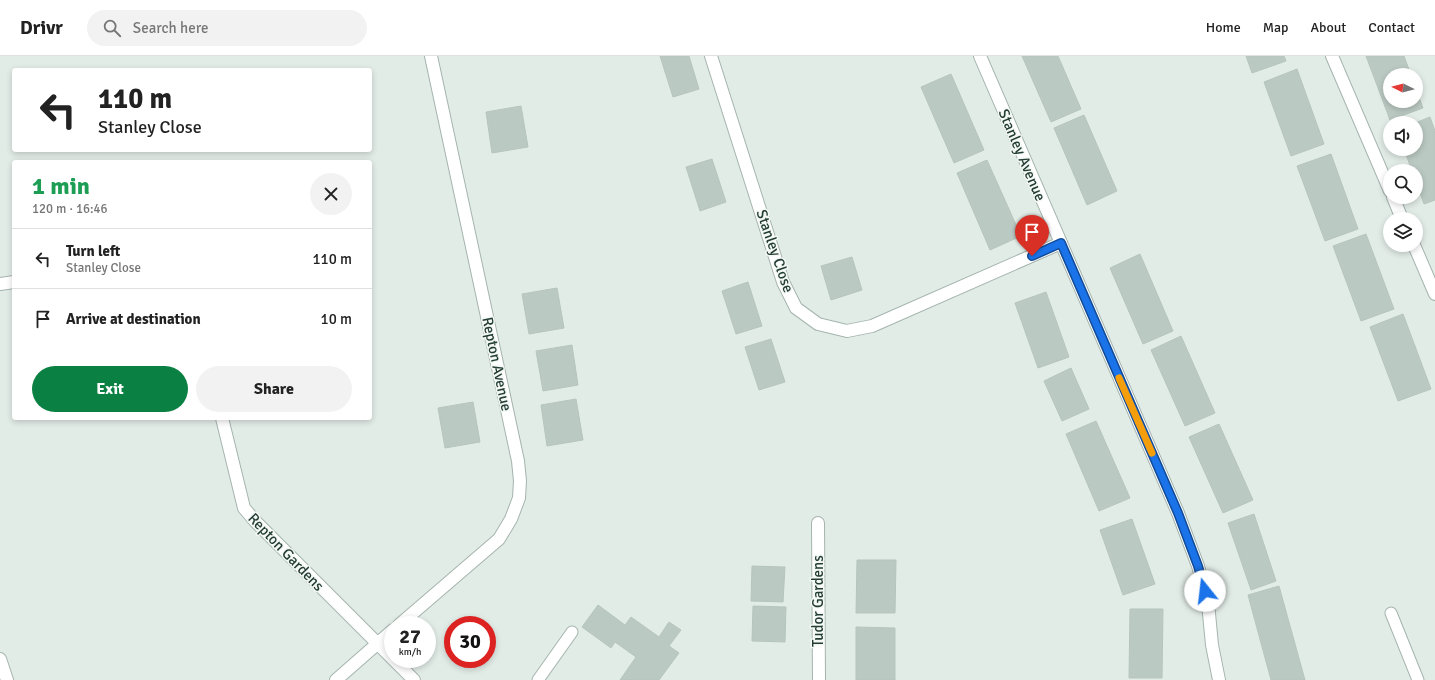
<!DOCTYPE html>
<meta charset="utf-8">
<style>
body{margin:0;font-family:Signika,sans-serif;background:#f2f2f2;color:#222;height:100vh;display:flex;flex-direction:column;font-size:15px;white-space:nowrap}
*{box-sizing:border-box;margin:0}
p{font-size:13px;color:#767676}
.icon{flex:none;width:22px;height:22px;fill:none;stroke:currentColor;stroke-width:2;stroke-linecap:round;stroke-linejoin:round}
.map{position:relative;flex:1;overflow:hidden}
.sheet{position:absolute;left:12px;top:104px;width:360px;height:260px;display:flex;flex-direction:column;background:#fff;border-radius:4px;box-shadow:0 2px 6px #0003}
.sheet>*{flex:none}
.guide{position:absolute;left:12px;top:12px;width:360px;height:84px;border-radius:4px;box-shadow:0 2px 6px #0003;background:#fff;color:#222;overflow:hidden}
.needle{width:26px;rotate:276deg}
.buttons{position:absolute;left:1383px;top:12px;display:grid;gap:8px}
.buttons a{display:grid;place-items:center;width:40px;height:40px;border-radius:50%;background:#fff;box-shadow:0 2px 6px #0003;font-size:20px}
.speed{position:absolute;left:384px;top:560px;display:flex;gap:8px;font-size:20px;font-weight:700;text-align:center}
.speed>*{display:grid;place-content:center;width:52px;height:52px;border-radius:50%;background:#fff;box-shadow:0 2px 6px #0003;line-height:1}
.speed small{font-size:10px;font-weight:400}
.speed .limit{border:6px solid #d22;background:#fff;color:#111}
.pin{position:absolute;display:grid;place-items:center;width:34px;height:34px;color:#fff;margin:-41px -17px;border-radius:50% 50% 50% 0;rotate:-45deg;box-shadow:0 0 4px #0007}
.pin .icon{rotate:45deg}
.me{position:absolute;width:44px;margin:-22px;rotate:344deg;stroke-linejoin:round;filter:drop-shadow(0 0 3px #0008)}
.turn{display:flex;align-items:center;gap:14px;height:84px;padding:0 20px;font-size:18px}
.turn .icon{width:52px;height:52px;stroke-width:2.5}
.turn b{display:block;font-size:28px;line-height:34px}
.round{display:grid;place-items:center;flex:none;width:42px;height:42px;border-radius:21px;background:#f2f2f2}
.overview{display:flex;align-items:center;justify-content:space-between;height:68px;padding:0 20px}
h1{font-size:24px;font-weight:800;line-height:30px;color:#1e9e55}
.button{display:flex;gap:8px;margin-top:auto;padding:8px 20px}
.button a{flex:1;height:46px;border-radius:24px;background:#0b8043;color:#fff;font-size:16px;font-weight:800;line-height:46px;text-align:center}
.button a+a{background:#f2f2f2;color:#222}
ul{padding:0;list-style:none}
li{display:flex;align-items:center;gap:12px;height:60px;padding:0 20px;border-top:1px solid #e0e0e0}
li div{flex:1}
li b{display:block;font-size:15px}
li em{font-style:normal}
header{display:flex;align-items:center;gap:24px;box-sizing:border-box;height:56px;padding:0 20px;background:#fff;border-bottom:1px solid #e0e0e0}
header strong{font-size:19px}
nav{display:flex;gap:22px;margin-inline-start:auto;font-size:14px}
.search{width:280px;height:36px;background:#f2f2f2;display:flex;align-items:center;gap:10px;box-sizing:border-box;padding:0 14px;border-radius:22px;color:#767676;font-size:15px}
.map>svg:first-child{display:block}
</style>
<header>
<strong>Drivr</strong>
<div class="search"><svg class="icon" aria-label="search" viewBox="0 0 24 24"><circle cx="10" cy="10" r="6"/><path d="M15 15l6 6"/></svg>Search here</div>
<nav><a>Home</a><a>Map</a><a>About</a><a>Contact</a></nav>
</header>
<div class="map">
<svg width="1435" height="624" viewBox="0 0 1435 624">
<rect width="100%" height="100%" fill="#e2ece7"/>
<g fill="#bbc9c3" stroke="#b5c5bd">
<polygon points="660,0 689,0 699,33 673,41"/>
<polygon points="1022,0 1058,0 1081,53 1051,66"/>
<polygon points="1246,0 1284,0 1286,5 1252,17"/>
<polygon points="1366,0 1404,0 1411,19 1390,19 1390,45 1416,45 1416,33 1423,52 1390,64"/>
<polygon points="1297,13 1324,88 1291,100 1264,26"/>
<polygon points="951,18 984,94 954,107 921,31"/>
<polygon points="521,50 528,91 492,97 486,56"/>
<polygon points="1084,59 1117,135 1087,149 1054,72"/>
<polygon points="1430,61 1435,75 1435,144 1424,148 1416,126 1416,115 1412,115 1404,93 1416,93 1416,67 1415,67"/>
<polygon points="1331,98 1358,173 1325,185 1297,110"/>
<polygon points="712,103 726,146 700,155 686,111"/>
<polygon points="987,104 1021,180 990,194 957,117"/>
<polygon points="1366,178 1394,253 1361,265 1333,190"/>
<polygon points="1140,198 1173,275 1143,288 1110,212"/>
<polygon points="852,201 862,234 831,244 821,210"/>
<polygon points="748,226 762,270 736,278 722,235"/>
<polygon points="557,232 564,272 529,278 522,238"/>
<polygon points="1046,236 1069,301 1038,312 1015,247"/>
<polygon points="1403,258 1431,333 1398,345 1370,271"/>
<polygon points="1181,280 1215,357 1185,370 1151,294"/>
<polygon points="771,283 785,326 759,334 745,291"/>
<polygon points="572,289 578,329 543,335 536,295"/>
<polygon points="1071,312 1089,353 1062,365 1044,325"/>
<polygon points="576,343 583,384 547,390 541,349"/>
<polygon points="473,346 480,386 445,392 438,352"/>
<polygon points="1096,365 1130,442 1099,455 1066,378"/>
<polygon points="1219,368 1253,444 1223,457 1189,381"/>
<polygon points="1254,458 1276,525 1251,534 1228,467"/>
<polygon points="1132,463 1155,528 1123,539 1100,474"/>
<polygon points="857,504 896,504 895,557 856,557"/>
<polygon points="752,510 785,511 783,546 751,545"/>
<polygon points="1279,530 1305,624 1271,624 1248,539"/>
<polygon points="598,549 625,569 631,561 659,581 669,566 681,574 669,590 679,597 659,624 620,624 636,601 615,586 611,592 582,571"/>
<polygon points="753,550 786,551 785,586 752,585"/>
<polygon points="1130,553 1163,553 1162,622 1129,622"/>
<polygon points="856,571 895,572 895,624 856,624"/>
</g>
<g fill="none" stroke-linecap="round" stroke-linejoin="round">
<g stroke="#a5b4ae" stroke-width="13">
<g id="service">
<polyline points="1391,557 1418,624"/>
<polyline points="538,624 572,576"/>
</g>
</g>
<g stroke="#a5b4ae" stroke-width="14">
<g id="minor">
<polyline points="711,0 783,226 796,252 818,268 847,275 872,270 1061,187"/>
<polyline points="980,0 1178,457 1198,510 1208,547 1212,589 1219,624"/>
<polyline points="1332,0 1390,135"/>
<polyline points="1393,141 1402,163"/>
<polyline points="1414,189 1435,238"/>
<polyline points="0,228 14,226"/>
<polyline points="222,362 244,452 255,465 414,624"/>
<polyline points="818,467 819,624"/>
<polyline points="399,569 499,483 511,463 519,442 520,425 518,405 431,0"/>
<polyline points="0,603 7,624"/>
<polyline points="336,624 393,574"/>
</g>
</g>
<use href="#service" stroke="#fff" stroke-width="11"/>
<use href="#minor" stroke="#fff" stroke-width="12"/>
</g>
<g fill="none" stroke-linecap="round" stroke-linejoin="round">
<g stroke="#114b97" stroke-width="10">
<polyline id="route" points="1032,200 1061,187 1178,457 1198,510 1205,535"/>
</g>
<use href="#route" stroke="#1a73e8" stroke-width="7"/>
<polyline stroke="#f59e0b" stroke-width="7" points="1119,322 1152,397"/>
</g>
<g text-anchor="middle" stroke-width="3" stroke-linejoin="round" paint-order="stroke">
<g font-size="15" fill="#233c34" stroke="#f3f8f5">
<text transform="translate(1022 99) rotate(67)" y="5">Stanley Avenue</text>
<text transform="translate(775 195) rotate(71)" y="5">Stanley Close</text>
<text transform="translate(497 308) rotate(78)" y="5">Repton Avenue</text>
<text transform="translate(286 496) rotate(46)" y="5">Repton Gardens</text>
<text transform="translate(818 545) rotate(-90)" y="5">Tudor Gardens</text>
</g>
</g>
</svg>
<div class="buttons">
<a><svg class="needle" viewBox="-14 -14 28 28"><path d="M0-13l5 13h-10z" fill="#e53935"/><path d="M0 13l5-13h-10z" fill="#767676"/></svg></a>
<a><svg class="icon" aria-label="sound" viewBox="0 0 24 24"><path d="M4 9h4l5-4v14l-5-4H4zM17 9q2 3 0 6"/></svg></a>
<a><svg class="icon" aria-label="search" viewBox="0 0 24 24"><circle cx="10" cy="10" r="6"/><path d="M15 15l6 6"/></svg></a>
<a><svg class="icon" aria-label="layers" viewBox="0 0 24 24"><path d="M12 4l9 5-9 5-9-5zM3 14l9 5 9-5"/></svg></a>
</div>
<div class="speed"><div>27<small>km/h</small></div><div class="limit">30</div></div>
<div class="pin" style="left:1032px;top:200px;background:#d93025"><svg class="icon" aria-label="arrive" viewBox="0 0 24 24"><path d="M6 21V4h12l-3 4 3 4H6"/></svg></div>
<svg class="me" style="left:1205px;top:535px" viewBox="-20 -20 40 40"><circle r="19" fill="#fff"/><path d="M0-13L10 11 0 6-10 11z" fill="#1a73e8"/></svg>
<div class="guide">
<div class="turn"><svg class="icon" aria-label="left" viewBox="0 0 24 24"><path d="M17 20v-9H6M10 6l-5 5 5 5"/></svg><div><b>110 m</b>Stanley Close</div></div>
</div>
<section class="sheet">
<div class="overview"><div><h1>1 min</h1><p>120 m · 16:46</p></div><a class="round"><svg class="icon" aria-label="close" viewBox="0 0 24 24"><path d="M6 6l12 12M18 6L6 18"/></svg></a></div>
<ul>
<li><svg class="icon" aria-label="left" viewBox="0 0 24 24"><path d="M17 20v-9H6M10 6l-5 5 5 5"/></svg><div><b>Turn left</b><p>Stanley Close</p></div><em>110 m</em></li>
<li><svg class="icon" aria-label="arrive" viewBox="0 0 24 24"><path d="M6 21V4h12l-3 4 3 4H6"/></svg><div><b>Arrive at destination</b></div><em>10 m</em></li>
</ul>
<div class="button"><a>Exit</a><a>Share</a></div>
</section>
</div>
